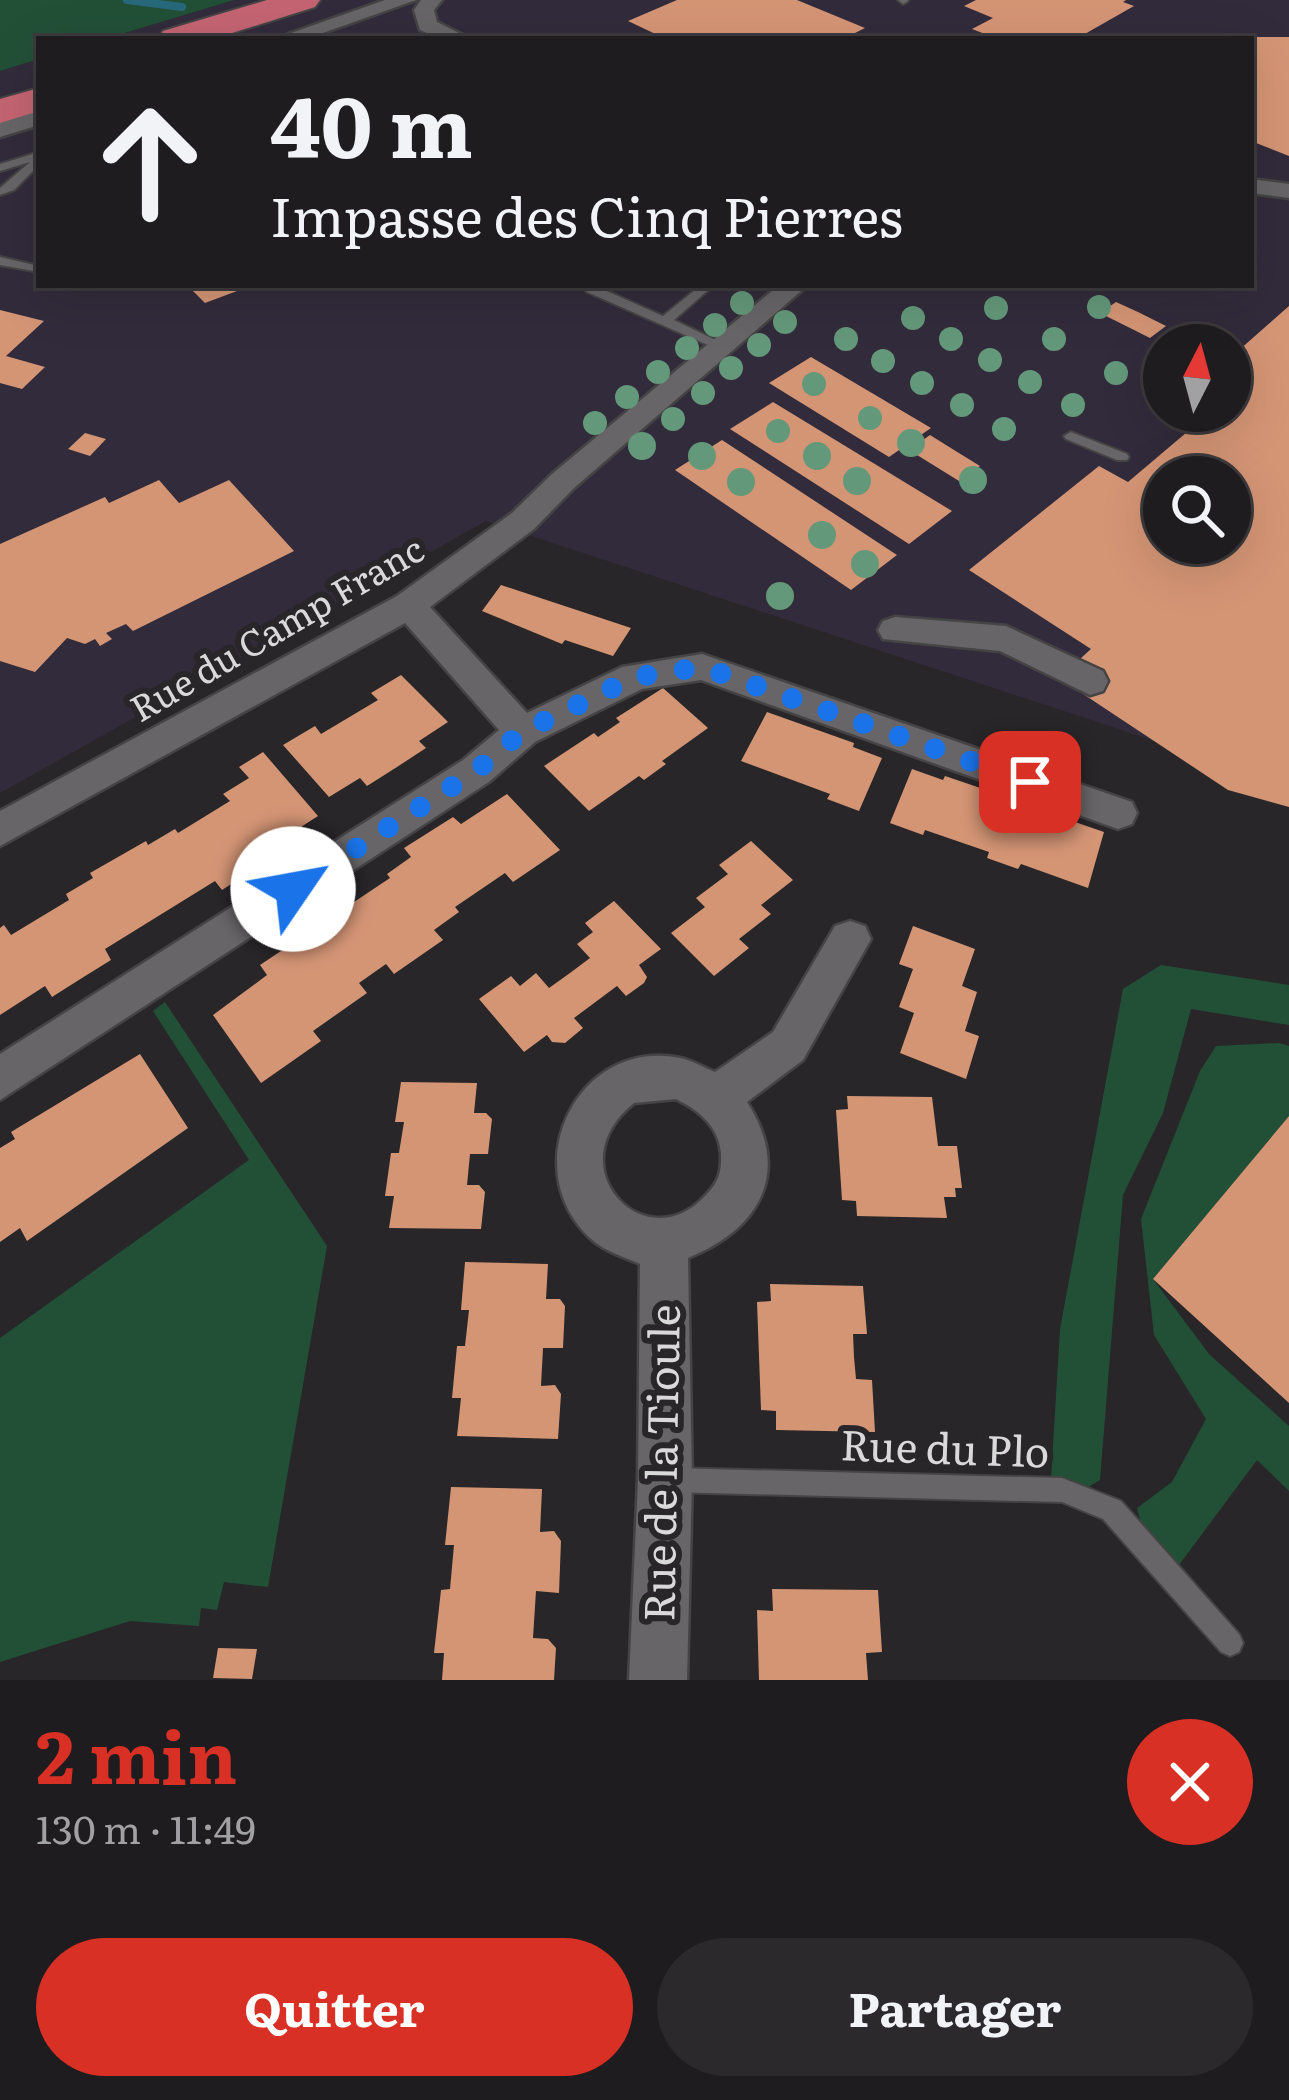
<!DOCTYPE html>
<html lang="fr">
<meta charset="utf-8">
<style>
body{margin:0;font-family:Literata,serif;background:#2b292b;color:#f1f3f6;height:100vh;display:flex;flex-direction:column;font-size:45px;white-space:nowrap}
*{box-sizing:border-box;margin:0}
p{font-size:39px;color:#a1a1a4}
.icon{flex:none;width:66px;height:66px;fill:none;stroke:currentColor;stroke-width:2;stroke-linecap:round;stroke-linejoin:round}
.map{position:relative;height:1680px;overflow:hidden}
.details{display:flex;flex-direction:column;background:#1e1c1e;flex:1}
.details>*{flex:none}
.hud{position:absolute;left:36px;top:36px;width:1218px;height:252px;border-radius:0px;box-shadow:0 12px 48px #0002,0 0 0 3px #3c3a3c;background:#1e1c1e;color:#f1f3f6;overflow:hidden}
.needle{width:78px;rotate:6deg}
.controls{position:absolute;left:1143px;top:324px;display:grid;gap:24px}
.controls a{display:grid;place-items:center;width:108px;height:108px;border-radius:50%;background:#1e1c1e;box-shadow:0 12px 48px #0002,0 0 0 3px #3c3a3c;font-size:60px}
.pin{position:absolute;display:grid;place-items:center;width:102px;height:102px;color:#fff;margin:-51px;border-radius:24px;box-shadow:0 6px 18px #0006}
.me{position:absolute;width:132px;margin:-66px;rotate:57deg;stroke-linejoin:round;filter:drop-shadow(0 0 9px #0008)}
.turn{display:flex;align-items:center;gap:42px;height:252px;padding:0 36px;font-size:54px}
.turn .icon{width:156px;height:156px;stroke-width:2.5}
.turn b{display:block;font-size:84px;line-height:102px}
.round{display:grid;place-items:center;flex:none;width:126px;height:126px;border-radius:63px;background:#2b292b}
.summary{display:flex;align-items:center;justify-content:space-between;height:204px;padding:0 36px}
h1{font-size:72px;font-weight:700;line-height:90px;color:#d93025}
.cta{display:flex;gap:24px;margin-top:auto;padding:24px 36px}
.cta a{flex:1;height:138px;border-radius:72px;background:#d93025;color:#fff;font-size:48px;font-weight:700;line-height:138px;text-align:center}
.cta a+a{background:#2b292b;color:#f1f3f6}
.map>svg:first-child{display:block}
</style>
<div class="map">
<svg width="1289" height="1680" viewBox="0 0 1289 1680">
<rect width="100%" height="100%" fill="#282628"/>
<path fill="#322b3b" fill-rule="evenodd" d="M234 0H1289V785L486 521 0 793V71L39 59V285H1251V39H105ZM1164 345H1230V411H1164ZM1164 477H1230V543H1164Z"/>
<g fill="#225037">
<polygon points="0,0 234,0 105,39 39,39 39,59 0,71"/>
<polygon points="1161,965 1289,985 1289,1025 1191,1009 1163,1113 1123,1195 1100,1480 1083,1490 1051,1479 1060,1329 1123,989"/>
<polygon points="165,1002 327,1246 268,1587 224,1582 217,1610 201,1608 199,1626 130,1621 0,1662 0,1338 249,1160 153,1011"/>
<polygon points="1279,1043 1289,1046 1289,1116 1153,1279 1209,1354 1289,1426 1289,1491 1257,1460 1179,1565 1142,1527 1137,1508 1172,1482 1206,1419 1154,1335 1141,1219 1200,1071 1216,1046"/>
</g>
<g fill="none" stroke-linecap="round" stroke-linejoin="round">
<polyline stroke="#27697b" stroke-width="8" points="127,0 182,7"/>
</g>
<g fill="#d49575" fill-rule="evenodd">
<polygon points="677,0 797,0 865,28 843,39 666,39 628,21"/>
<polygon points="976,0 1126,0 1123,2 1134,6 1076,39 998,39 972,29 993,18 964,6"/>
<polygon points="1251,37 1289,37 1289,156 1251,141"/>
<polygon points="187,285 231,285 237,291 205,303"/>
<polygon points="1116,302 1138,312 1166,326 1150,338 1100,313"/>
<path d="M1289 306V807L1228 790 1059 678 1091 649 969 570 1099 466 1128 482 1193 427 1162 411H1230V358ZM1164 477H1230V543H1164Z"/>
<polygon points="0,310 44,321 6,356 45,367 22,389 0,383"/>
<polygon points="811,357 931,428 889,457 769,383"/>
<polygon points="773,402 952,511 909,544 730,429"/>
<polygon points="85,433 106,439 90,456 68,449"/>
<polygon points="930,435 954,450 980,466 959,481 909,450"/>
<polygon points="722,440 897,555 851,590 675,470"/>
<polygon points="159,480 179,503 229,480 294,551 133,631 126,624 106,633 112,639 100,646 95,639 85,644 67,638 35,672 0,661 0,544 105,497 109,503"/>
<polygon points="501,585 631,628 613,656 565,640 562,644 482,611"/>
<polygon points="401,675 448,722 419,741 426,748 397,767 367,786 360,778 329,797 283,745 315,726 321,734 378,700 371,693"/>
<polygon points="663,688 708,728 662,761 666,764 644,780 639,776 589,811 544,766 594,733 598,737 620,722 616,718"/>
<polygon points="767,712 854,743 853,747 882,758 859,811 827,799 830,794 741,761"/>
<polygon points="263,752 318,816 270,847 275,856 222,890 215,881 105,949 111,960 82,978 52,997 45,986 0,1015 0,928 4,925 11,935 69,900 66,894 93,878 90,873 146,841 148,845 175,829 178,833 230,801 223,794 249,778 239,767"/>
<polygon points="912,769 943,780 945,776 1007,797 1005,802 1036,814 1037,809 1104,832 1088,888 1021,864 1018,869 987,858 989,852 925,830 923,835 890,823"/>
<polygon points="507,794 560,850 513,882 505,873 455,907 459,912 434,930 443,940 394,974 386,964 359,983 367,993 313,1031 321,1041 261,1083 213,1015 267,975 260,965 314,929 310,924 338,906 342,910 390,878 387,874 411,857 404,848 453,817 461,824"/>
<polygon points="751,841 793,880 761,905 771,914 739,939 749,948 714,976 671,933 705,907 696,898 728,874 719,865"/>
<polygon points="614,901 661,949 639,965 647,977 644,983 626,996 617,986 574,1018 583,1028 565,1043 552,1042 547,1035 524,1052 479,999 511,976 520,986 536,973 549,988 570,973 590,958 577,944 593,932 585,923"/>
<polygon points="913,926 975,949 962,986 977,992 965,1031 979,1036 966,1079 900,1053 914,1013 899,1007 913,969 899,964"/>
<polygon points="140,1054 188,1128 27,1241 20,1228 0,1242 0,1148 15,1139 11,1132"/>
<polygon points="401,1082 477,1083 474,1113 486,1113 492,1119 488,1154 470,1154 467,1185 479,1185 485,1192 481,1229 389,1228 394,1196 385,1196 391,1153 399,1153 404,1122 395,1122"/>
<polygon points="847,1096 932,1097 938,1146 957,1146 962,1188 955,1188 956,1197 944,1197 947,1218 857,1216 856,1201 842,1200 836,1110 848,1109"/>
<polygon points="1289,1116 1289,1403 1153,1279"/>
<polygon points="465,1262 548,1264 546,1299 560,1299 565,1306 563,1348 543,1348 541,1386 555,1385 561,1394 558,1439 457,1436 461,1398 452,1398 457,1346 465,1346 469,1310 461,1310"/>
<polygon points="770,1284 863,1286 867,1334 853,1334 854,1357 856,1379 872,1380 875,1432 776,1430 776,1411 761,1410 757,1302 771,1301"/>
<polygon points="451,1487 542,1489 540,1532 554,1531 561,1541 559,1593 536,1591 533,1638 548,1639 556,1648 554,1680 442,1680 444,1653 434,1653 441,1590 450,1589 454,1545 445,1545"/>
<polygon points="772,1589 878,1590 882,1652 866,1653 868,1680 759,1680 757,1610 773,1611"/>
<polygon points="218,1648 257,1649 252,1679 213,1678"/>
</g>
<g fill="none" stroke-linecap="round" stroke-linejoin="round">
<g stroke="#454445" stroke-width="4">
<g id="lane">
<polygon points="898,0 908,0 908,1 903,4"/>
<polygon points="39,152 39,165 14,190 0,195 0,188 30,162 0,171 0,164"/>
<polygon points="0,257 39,266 39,272 0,265"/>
<polygon points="588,285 602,285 600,288 663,316 701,285 714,285 674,320 728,346 717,349 587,292 585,289"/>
<polygon points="1071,432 1127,454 1129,457 1127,460 1117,460 1066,439 1064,436"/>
<polygon points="670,1468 1062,1478 1121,1501 1239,1634 1243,1643 1239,1652 1230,1656 1221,1652 1103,1519 1062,1502 670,1492 661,1489 658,1480 661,1471"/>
</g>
</g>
<g stroke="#454445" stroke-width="5">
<g id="street">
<polygon points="385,0 416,0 306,39 274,39"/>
<polygon points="421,0 442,0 434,10 437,22 471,39 441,39 420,30 414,10"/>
<polygon points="39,110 39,125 0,137 0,122"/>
<polygon points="1251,179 1289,184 1289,198 1251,193"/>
<polygon points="779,285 808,285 574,488 534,529 430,607 527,713 622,667 702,654 1132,802 1137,813 1132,824 1118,829 701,680 642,689 535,742 489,782 0,1100 0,1054 463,760 499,730 405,623 0,846 0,811 397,596 512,513 552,474"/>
<polygon points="895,617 1006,626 1103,671 1108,681 1103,691 1090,695 1000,651 883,639 878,630 883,621"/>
<path d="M850 921 865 926 871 939 803 1060 747 1102C792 1172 760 1229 688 1258L692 1480 687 1680H629L638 1480 640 1264C624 1257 602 1250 590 1238 515 1167 578 1037 680 1058 692 1060 704 1068 715 1072L773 1032 835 926ZM676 1099C699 1110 719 1127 721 1153 722 1176 717 1185 700 1201 640 1256 557 1165 634 1103Z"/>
</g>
</g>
<g stroke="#454445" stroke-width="4">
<g id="highway">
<polygon points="267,0 320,0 315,7 213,39 158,39 163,31"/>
<polygon points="39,88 39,111 0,123 0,99"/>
</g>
</g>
<use href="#lane" fill="#676567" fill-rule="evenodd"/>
<use href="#street" fill="#676567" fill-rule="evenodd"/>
<use href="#highway" fill="#c46472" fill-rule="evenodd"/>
</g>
<g fill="#64987a">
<circle cx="742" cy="303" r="12"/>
<circle cx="1099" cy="307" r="12"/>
<circle cx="996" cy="308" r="12"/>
<circle cx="913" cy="318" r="12"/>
<circle cx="785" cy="322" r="12"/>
<circle cx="715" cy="325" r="12"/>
<circle cx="846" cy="339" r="12"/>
<circle cx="951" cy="339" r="12"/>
<circle cx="1054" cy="339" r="12"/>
<circle cx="759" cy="345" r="12"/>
<circle cx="687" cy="348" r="12"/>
<circle cx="990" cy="360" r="12"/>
<circle cx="883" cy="361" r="12"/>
<circle cx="731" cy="368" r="12"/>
<circle cx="658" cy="372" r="12"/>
<circle cx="1116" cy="373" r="12"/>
<circle cx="1030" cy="382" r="12"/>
<circle cx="922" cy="383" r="12"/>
<circle cx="814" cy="384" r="12"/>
<circle cx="703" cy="393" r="12"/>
<circle cx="627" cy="397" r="12"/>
<circle cx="962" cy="405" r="12"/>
<circle cx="1073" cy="405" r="12"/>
<circle cx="870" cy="418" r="12"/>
<circle cx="673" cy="419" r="12"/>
<circle cx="595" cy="423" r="12"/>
<circle cx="1004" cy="429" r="12"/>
<circle cx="778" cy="431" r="12"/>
<circle cx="911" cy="443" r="14"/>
<circle cx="642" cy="446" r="14"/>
<circle cx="702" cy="456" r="14"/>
<circle cx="817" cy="456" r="14"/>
<circle cx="973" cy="480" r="14"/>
<circle cx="857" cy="481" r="14"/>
<circle cx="741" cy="482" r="14"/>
<circle cx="822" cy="535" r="14"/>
<circle cx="865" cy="564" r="14"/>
<circle cx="780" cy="596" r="14"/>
</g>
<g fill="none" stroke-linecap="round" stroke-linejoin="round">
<polyline stroke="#1a73e8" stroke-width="21" stroke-dasharray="0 37.8" points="293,889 476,771 522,732 635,677 702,667 1030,782"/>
</g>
<g text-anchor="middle" stroke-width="12" stroke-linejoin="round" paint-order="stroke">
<g font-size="36" fill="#dad9da" stroke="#282628">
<text transform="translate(277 629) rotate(-30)" y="13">Rue du Camp Franc</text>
</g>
<g font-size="42" fill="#dad9da" stroke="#282628">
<text transform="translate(945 1449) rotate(2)" y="15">Rue du Plo</text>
<text transform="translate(662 1463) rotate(-89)" y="15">Rue de la Tioule</text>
</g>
</g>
</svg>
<div class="controls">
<a><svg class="needle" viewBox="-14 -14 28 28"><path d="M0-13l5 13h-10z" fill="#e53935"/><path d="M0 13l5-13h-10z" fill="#a1a1a4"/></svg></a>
<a><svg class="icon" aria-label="search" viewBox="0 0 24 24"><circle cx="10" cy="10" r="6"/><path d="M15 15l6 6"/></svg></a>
</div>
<div class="pin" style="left:1030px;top:782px;background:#d93025"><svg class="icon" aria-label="arrive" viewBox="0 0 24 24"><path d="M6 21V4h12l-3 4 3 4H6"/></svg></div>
<svg class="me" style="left:293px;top:889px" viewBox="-20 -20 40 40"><circle r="19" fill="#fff"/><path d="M0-13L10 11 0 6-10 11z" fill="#1a73e8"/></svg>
<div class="hud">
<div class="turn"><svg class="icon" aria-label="ahead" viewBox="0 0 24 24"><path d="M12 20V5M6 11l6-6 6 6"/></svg><div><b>40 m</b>Impasse des Cinq Pierres</div></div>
</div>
</div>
<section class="details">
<div class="summary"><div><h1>2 min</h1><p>130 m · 11:49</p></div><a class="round" style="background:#d93025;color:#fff"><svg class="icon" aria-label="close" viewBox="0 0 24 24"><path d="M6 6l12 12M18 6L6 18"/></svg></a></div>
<div class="cta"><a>Quitter</a><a>Partager</a></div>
</section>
